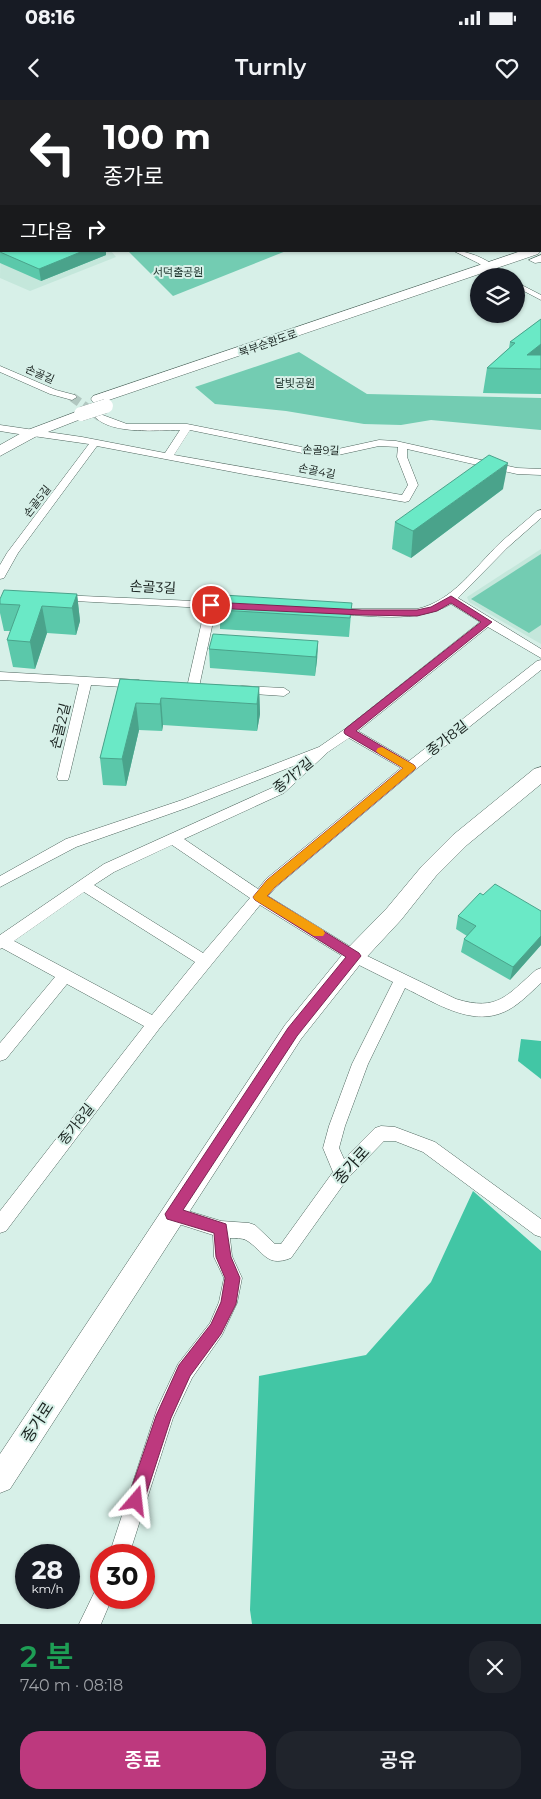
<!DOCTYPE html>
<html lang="ko">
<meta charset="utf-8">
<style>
body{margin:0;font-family:Montserrat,"Noto Sans KR",sans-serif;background:#20242c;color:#f1f3f6;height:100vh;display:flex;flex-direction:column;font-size:19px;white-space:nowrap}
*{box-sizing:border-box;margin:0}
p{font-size:16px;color:#9ea1a6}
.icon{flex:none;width:28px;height:28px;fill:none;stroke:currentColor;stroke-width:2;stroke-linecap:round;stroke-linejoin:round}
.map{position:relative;height:1524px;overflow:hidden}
.side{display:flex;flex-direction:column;background:#171b24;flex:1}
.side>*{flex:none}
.guide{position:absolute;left:0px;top:0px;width:541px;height:152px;box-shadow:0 1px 4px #0004;background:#202124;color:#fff;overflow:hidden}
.buttons{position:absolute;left:470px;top:168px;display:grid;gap:10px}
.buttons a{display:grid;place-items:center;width:55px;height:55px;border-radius:50%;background:#171b24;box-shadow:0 1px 4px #0004;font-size:25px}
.speed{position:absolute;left:15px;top:1444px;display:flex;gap:10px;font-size:25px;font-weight:700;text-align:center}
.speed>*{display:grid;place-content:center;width:65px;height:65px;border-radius:50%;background:#171b24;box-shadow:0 1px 4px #0004;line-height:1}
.speed small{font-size:12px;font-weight:400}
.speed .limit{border:8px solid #d22;background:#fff;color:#111}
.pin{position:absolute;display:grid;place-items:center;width:42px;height:42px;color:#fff;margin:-21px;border:2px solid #fff;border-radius:50%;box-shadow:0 1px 5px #0007}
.me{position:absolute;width:55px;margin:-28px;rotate:17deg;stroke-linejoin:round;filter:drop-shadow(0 0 4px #0008)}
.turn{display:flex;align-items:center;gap:18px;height:105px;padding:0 20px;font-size:22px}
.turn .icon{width:65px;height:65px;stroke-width:2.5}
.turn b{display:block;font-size:35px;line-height:42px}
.then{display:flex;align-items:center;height:48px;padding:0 20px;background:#0003;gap:10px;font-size:19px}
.round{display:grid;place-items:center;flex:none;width:52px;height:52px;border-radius:20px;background:#20242c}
.summary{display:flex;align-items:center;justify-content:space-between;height:85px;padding:0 20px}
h1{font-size:30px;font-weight:600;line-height:38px;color:#1e9e55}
.primary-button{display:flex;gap:10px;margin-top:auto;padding:10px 20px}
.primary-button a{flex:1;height:58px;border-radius:20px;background:#bd397e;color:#fff;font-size:20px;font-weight:600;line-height:58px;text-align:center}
.primary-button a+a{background:#20242c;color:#f1f3f6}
.status{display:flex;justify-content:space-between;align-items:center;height:35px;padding:0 25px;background:#171b24;direction:ltr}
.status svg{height:14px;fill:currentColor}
header{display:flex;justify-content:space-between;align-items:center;height:65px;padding:0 20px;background:#171b24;font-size:22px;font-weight:600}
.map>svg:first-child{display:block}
</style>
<div class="status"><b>08:16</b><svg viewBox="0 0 49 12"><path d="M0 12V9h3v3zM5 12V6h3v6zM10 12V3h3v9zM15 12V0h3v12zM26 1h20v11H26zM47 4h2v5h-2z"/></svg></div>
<header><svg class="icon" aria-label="back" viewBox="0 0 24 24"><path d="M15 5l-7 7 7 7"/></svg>Turnly<svg class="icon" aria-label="heart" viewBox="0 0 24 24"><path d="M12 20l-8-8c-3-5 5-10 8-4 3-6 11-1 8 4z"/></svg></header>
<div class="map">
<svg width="541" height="1524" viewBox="0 0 541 1524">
<rect width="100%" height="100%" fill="#d7f0e8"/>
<g fill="#c4e7db">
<polygon points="1,124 1,151 111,151 116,157 30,191 0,178"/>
<polygon points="541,449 541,544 469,502 467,497"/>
</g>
<g fill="#73ccb2">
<polygon points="128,151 286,151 173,196"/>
<polygon points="299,252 367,294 541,298 541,330 431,320 401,325 364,324 286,311 215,304 195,287"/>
<polygon points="541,454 541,525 529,533 471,499"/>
</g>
<g fill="#42c6a5">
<polygon points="521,939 541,941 541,979 518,961"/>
<polygon points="473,1091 541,1151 541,1524 252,1524 250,1510 259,1276 366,1255 431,1182"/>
</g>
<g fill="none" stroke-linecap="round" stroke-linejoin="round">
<polyline stroke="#b1c7c0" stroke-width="9" stroke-dasharray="9 4.5" stroke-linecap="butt" points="72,297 100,317"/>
<g stroke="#4f665e" stroke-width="1">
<g id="minor">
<polygon points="149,0 156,0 157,1 150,1"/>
<polygon points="394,0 400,0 401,1 395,1"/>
<polygon points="418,0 461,0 462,1 419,1"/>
<polygon points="540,1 541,1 540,6"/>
<rect x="0" y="13" width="1" height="5"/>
<polygon points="540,63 541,63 540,68"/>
<rect x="540" y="83" width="1" height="4"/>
<path d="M454 151C473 151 494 163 507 176H498L478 163Z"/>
<polygon points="516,182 541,195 541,200 516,187"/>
<polygon points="0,266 56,290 75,295 77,297 72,300 50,294 0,272"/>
<path d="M100 314 127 324H187L312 349H338L379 340 396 341 517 368 541 369V375L517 374 407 349V357L418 385 409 401 405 402 249 375 97 346 18 453 4 478 0 479V465L7 453 89 344 12 333 0 331V325L82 337 165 353 180 330C157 330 112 335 95 317ZM190 330 312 355H338L379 346 398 347 397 357 408 385 402 395 174 355Z"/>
<path d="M541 410V418L507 448 458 498 541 549V558L488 527 358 631 409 661 537 561 541 560V570L415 670 276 787 268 796 359 852 456 899C498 912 507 895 536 870L541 868V883C530 893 518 906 504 912 471 927 434 902 405 888L368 964 345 1026 339 1048 344 1059 375 1028 381 1026 395 1027 435 1042 541 1119V1137L535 1135 423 1052 395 1041H384L348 1078 291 1158C266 1168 264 1151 246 1140 242 1138 235 1138 230 1138L232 1156 242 1178 237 1203 222 1235 192 1278 173 1318 129 1455H109L157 1309 178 1264 210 1223 219 1202 224 1178 214 1157 213 1135 166 1120 163 1114 166 1108 172 1106 221 1121 249 1123 255 1125 275 1144H281L333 1072 323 1048 329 1026 352 964 393 882 349 860 260 805 159 929 6 1131 0 1133V1111L144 926 67 884 6 959 0 961V943L55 877 2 848 0 849V835L104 764 274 687 301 663 192 706 76 747 0 787V776L66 739 182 700 319 647 345 629 480 522 451 504C416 524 371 515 332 514L326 511 328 509H417C453 501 474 468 500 443 512 432 525 422 537 411ZM349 638 401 668 266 779 258 789 184 739 284 693 328 652ZM172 745 250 798 203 853 94 785 114 772ZM84 792 195 862 152 915 14 841Z"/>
<polygon points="60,495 238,503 244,506 238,509 216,508 199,587 193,591 187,587 205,508 56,500 54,498"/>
<polygon points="0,572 139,580 145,584 139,588 91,585 69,677 68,680 58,680 57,677 79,584 0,580"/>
<polygon points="242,586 284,588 290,592 284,596 238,593 236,590 238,587"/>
<polygon points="101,1488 101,1498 112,1498 101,1524 79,1524 95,1491"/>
</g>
</g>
<g stroke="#4f665e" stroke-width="1">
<g id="secondary">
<rect x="0" y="35" width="1" height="6"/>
<polygon points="541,155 541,162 535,163 529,160"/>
<polygon points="541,667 541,684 467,745 436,776 401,820 362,862 301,939 10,1389 0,1393 0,1354 285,925 346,850 387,808 422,766 453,735 534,669"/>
</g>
</g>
<g stroke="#4f665e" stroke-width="1">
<g id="primary">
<polygon points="521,151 540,151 538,154 103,302 93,302 91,299 93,296"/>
<polygon points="81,310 86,311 88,314 86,317 35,337 0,356 0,345 25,331"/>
</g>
</g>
<use href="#minor" fill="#fff" fill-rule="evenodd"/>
<use href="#secondary" fill="#fff" fill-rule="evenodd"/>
<use href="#primary" fill="#fff" fill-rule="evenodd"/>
<g stroke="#4f665e" stroke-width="14" stroke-linecap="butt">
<polyline id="primary-bridge" points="81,314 106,306"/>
</g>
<use href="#primary-bridge" stroke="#fff" stroke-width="14"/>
</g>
<g fill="#5bc8aa">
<polygon points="0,148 1,151 106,151 106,155 41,181 0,163"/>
<polygon points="541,219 541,294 483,293 487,268 509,248 510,242"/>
<polygon points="503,389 411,458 392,449 395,422"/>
<polygon points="77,494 80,521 76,535 47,533 35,569 13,567 7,540 11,531 4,531 0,513 0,499"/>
<polygon points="352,503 349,537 220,529 220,510"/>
<polygon points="318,541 317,560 315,576 210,568 209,549"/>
<polygon points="120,579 259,587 260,614 257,631 163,625 162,631 139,630 126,686 103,685 100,658"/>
<polygon points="483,795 541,811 541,845 510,880 461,852 464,839 467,836 456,829 458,816"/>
</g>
<g fill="#4aa38b">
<polygon points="83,151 106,151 106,155 41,181 39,169"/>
<polygon points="541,244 541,265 527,255"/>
<polygon points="508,363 503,389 411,458 413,431"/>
<polygon points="77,494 80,521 76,535 72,508"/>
<polygon points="42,506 47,533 35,569 30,542"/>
<polygon points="318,541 317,560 315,576 316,557"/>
<polygon points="259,587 260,614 257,631 257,604"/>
<polygon points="161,598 163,625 162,631 160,604"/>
<polygon points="136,603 139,630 126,686 122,659"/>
<polygon points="541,836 541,845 510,880 513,867"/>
</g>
<g fill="#6ae9c6" stroke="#4aa38b">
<polygon points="1,147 1,151 83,151 39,169 0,152 0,148"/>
<polygon points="541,219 541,244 527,255 541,255 541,269 487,268 515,243 510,242"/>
<polygon points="489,355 508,363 413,431 395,422"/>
<polygon points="4,490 77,494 72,508 42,506 30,542 7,540 20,505 0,504 0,499"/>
<polygon points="223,495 352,503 350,518 220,510"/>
<polygon points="213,534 318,541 316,557 209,549"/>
<polygon points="120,579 259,587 257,604 161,598 160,604 136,603 122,659 100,658"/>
<polygon points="495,784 541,811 541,836 513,867 464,839 476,826 458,816 480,793 483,795"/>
</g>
<polygon fill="#bd397e" stroke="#7b2552" points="451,496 492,522 356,631 414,665 416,668 414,670 275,787 267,796 359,853 361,856 297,936 183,1110 226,1124 231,1157 240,1178 236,1204 221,1234 190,1276 171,1318 144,1401 142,1406 136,1409 130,1406 127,1401 156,1316 179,1265 211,1224 221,1202 225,1178 216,1157 214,1133 167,1119 165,1114 288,928 346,857 255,800 253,797 267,780 403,668 345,634 344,632 345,629 481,522 451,503 437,511 417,516 362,515 211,508 206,505 211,502 362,510 417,510 431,507"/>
<polygon fill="#f59e0b" points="382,647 414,665 416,668 414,670 275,787 267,796 323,830 325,833 323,836 314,836 255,800 253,797 267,780 403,668 378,653 376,651 378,648"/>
<g text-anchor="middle" stroke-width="4" stroke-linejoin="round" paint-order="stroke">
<g font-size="11" fill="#1b312a" stroke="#d7f0e8">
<text x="178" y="176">서덕출공원</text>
<text x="295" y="287">달빛공원</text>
</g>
<g font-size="11" fill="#18211e" stroke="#d7f0e8">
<text transform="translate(268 243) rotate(-19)" y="4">북부순환도로</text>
<text transform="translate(40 274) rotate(23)" y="4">손골길</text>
<text transform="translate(321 350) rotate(2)" y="4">손골9길</text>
<text transform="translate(317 371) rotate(11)" y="4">손골4길</text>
<text transform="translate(37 401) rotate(-52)" y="4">손골5길</text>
</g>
<g font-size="14" fill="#18211e" stroke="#d7f0e8">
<text transform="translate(153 487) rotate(3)" y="5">손골3길</text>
<text transform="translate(60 626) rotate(-76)" y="5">손골2길</text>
<text transform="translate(447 638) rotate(-38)" y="5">종가8길</text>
<text transform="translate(293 675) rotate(-39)" y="5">종가7길</text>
<text transform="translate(76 1024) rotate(-52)" y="5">종가8길</text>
</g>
<g font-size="16" fill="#18211e" stroke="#d7f0e8">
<text transform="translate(351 1065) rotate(-48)" y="6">종가로</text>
<text transform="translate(37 1322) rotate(-57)" y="6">종가로</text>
</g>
</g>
</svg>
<div class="buttons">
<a><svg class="icon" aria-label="layers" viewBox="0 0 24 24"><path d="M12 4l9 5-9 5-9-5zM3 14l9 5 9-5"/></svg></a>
</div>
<div class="speed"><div>28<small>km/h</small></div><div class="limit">30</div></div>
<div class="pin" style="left:211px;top:505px;background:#d93025"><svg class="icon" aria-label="arrive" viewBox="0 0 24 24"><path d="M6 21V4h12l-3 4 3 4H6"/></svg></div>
<svg class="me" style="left:136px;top:1401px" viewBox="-20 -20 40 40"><path d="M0-17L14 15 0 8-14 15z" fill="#bd397e" stroke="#fff" stroke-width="4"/></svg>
<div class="guide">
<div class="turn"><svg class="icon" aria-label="left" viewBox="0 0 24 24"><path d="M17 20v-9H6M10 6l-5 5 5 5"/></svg><div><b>100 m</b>종가로</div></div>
<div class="then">그다음<svg class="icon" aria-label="right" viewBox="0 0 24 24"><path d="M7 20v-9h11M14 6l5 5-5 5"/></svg></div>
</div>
</div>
<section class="side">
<div class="summary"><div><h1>2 분</h1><p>740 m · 08:18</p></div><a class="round"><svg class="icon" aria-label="close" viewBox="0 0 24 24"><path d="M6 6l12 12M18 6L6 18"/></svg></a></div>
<div class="primary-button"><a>종료</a><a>공유</a></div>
</section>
